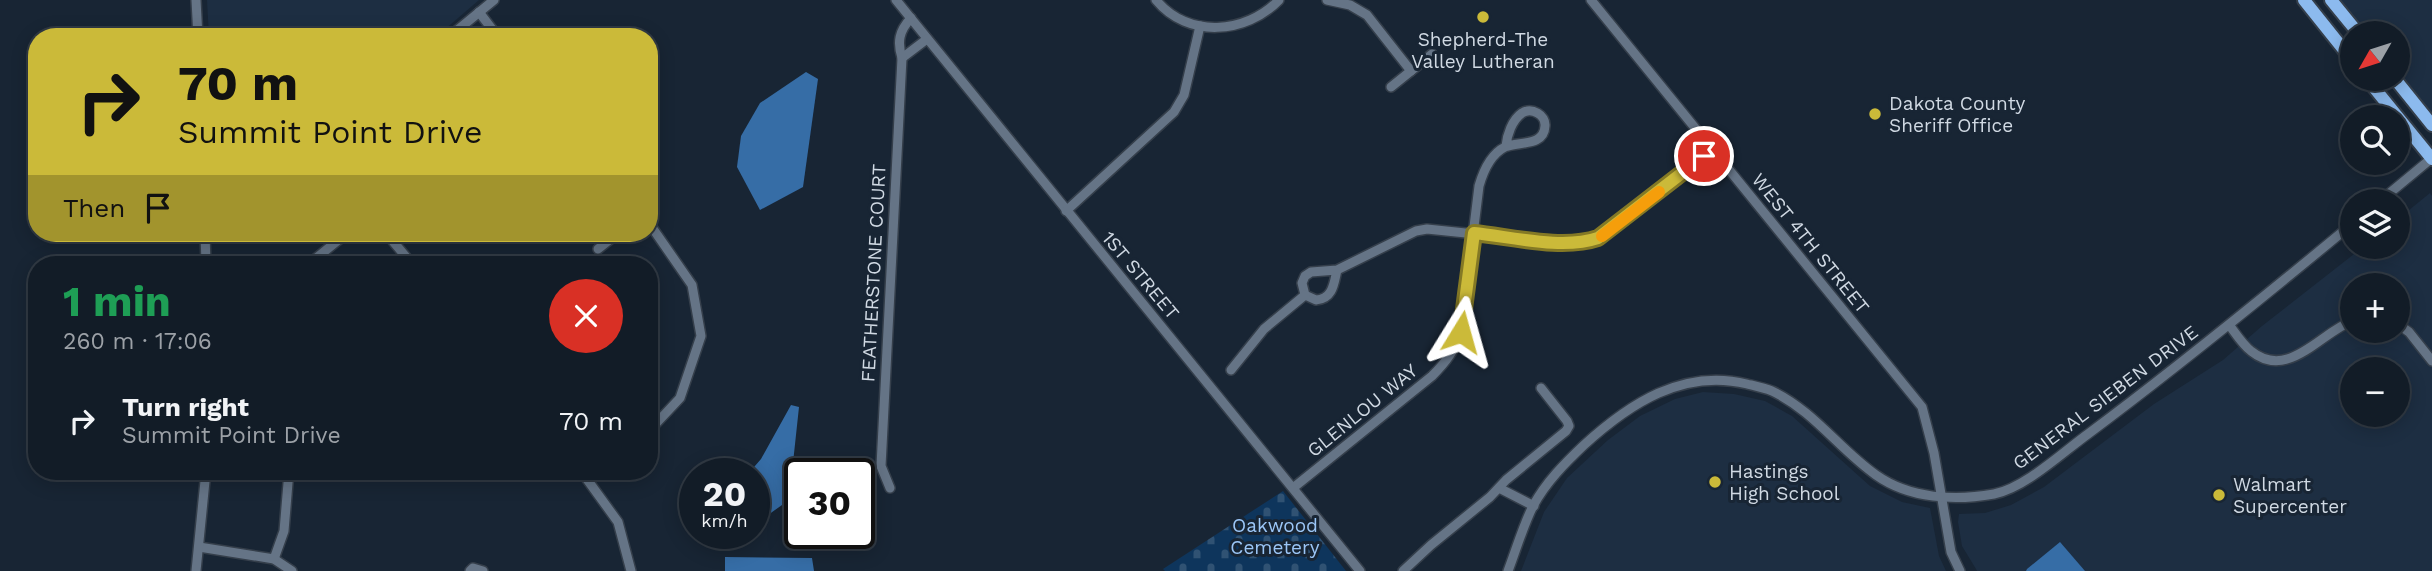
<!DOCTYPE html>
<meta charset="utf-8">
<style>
body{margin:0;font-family:"Work Sans",sans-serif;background:#1f2933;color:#f1f3f6;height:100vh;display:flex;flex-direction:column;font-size:26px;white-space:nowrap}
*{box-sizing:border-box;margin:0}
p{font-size:23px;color:#9ca1a7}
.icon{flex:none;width:38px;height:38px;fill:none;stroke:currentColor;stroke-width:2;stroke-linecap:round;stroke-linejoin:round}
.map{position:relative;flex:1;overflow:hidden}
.details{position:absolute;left:28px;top:256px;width:630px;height:224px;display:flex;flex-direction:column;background:#121c27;border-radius:28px;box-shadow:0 4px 18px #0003,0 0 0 2px #313a44}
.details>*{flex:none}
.guide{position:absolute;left:28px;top:28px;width:630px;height:214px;border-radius:28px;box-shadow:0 4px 18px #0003,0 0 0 2px #313a44;background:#cbba39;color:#111;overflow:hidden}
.needle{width:46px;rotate:231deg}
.fabs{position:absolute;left:2340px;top:21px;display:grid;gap:14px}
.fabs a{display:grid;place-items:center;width:70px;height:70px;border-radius:50%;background:#121c27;box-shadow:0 4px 18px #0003,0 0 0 2px #313a44;font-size:35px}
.speed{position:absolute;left:679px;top:458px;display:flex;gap:14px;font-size:35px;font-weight:700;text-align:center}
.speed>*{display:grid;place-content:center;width:91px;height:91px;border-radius:50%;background:#121c27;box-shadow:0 4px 18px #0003,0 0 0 2px #313a44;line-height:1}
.speed small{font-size:18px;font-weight:400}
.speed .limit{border:4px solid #111;border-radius:10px;background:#fff;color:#111}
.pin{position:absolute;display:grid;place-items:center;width:60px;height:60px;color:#fff;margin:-30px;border:4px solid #fff;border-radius:50%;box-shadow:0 2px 7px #0007}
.me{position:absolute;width:77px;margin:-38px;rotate:8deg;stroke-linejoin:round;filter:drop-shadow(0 0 5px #0008)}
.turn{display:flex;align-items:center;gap:24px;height:147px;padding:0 35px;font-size:32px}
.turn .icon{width:91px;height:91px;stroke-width:2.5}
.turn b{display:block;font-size:49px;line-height:60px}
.then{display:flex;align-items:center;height:66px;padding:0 35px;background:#0003;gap:14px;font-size:26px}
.round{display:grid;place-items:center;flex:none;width:74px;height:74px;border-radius:37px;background:#1f2933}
.summary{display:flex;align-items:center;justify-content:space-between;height:119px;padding:0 35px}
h1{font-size:42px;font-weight:700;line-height:52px;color:#1e9e55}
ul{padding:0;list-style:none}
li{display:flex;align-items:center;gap:21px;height:91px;padding:0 35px}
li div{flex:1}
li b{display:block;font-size:26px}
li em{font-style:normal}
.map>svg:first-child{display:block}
</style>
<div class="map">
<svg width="2432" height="571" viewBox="0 0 2432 571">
<defs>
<pattern id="cemetery-stones" width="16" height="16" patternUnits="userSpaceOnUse" patternTransform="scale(1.75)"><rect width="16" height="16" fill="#0e355c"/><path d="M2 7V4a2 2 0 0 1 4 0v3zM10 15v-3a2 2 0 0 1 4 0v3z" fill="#305273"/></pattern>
</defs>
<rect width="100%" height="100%" fill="#182534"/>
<g fill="#1d2e42" fill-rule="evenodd">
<polygon points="207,0 479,0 436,37 209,37"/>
<polygon points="2331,0 2432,0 2432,125 2398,79 2398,33 2358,33"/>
<path d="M2430 193 2432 196V571H1977L1976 569 1962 546 1958 522 1959 514 1985 513 2011 505 2044 487 2154 404 2223 360 2262 326 2363 247H2398V219ZM2352 285H2398V331H2352ZM2352 369H2398V415H2352Z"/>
<polygon points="1703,392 1734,394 1765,401 1792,416 1870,486 1902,502 1930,508 1939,556 1946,571 1521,571 1544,512 1567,478 1608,440 1640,416 1675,399"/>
</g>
<polygon fill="url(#cemetery-stones)" points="1283,491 1346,571 1165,571 1163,569"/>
<g fill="#366da6">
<polygon points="806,72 818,79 803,187 760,210 737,167 741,136 760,103"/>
<polygon points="791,405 799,407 789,500 761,520 754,521 754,474 748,474 761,459"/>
<polygon points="2060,542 2085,571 2026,571 2027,569"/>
<polygon points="725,557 812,558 814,571 725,571"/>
</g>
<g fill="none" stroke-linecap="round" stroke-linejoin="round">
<g stroke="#353f4b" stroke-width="12">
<g id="minor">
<polyline points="196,0 198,37"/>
<polyline points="896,0 1360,571"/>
<path d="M1156 0C1188 39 1246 34 1279 0"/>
<polyline points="1327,0 1350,5 1367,15 1411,71"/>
<polyline points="1591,0 1922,407 1934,453 1951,552 1960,571"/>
<polyline points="479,12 498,37"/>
<polyline points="449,37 494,0"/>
<polyline points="902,58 927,39"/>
<polyline points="1391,87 1432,54"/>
<polyline points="2380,201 2432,158"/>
<polyline points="1066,211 1174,112 1184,95 1200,26"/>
<polyline points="649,223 692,285 701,336 680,398 649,431"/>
<polyline points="205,233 206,264"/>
<polyline points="386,233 412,264"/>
<polyline points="598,249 618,233"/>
<polyline points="309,264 347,233"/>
<path d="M1337 270C1334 283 1333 299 1316 300L1305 295 1302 283 1305 276 1311 272 1337 270 1416 231 1427 229 1563 243 1591 241 1611 231 1712 150"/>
<polyline points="2398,324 2409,332 2432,361"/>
<path d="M2230 326C2236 334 2243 345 2251 351 2288 381 2320 333 2352 321"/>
<polyline points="1231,370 1264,329 1305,295"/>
<polyline points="581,471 618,522 631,571"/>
<polyline points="589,480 600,471"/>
<path d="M890 488 881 466 902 58C897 42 899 31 911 18"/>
<path d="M1293 488 1432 376C1446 362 1455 350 1461 332L1479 186C1483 172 1491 154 1505 147 1518 141 1544 147 1545 126 1546 115 1532 107 1522 113 1512 120 1507 135 1506 146"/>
<polyline points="1499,488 1534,506"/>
<polyline points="199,547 274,559 292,571"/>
<polyline points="274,559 284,531 289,471"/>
<polyline points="196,571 206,471"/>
<polyline points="470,571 473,568 483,571"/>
<polyline points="1403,571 1431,545 1490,497 1506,480 1566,431 1569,426 1567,421 1541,388"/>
<path d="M1508 571C1516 550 1523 526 1533 506 1546 482 1565 463 1584 445 1629 404 1683 368 1747 384 1755 386 1764 388 1772 391 1814 411 1839 449 1876 475 1910 499 1955 501 1994 494 2025 488 2063 452 2088 434 2178 367 2265 296 2352 224"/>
</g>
</g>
<g stroke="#353f4b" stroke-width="16">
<g id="highway">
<polyline points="2304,0 2352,60"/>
<polyline points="2331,0 2358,33"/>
<polyline points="2367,79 2432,159"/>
<polyline points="2395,79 2432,125"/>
</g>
</g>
<use href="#minor" stroke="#657486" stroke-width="9"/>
<use href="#highway" stroke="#8cbaee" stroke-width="12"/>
</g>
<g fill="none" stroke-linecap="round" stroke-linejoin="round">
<g stroke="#847925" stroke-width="18">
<path id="route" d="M1461 332 1474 233C1512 237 1563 250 1598 238L1704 156"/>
</g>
<use href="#route" stroke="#cbba39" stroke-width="12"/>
<polyline stroke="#f59e0b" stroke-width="12" points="1602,236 1659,192"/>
</g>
<g fill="#cbba39" stroke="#182534" stroke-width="2.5">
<circle cx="1483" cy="17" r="7"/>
<circle cx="1875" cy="114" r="7"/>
<circle cx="1715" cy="482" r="7"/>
<circle cx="2219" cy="495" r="7"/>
</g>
<g text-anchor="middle" stroke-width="6" stroke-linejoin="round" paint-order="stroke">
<g font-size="19" fill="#d0d9e3" stroke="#182534" text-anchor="start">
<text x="1483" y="46" text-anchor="middle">Shepherd-The<tspan x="1483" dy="22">Valley Lutheran</tspan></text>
<text x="1889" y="110">Dakota County<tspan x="1889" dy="22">Sheriff Office</tspan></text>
<text x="1729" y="478">Hastings<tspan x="1729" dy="22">High School</tspan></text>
<text x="2233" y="491">Walmart<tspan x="2233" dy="22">Supercenter</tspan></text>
</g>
<g font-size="19" fill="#d0d9e3" stroke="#182534">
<text transform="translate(1811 243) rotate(51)" y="7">WEST 4TH STREET</text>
<text transform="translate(873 273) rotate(-87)" y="7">FEATHERSTONE COURT</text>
<text transform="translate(1141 275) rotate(50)" y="7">1ST STREET</text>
<text transform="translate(2105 397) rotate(-37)" y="7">GENERAL SIEBEN DRIVE</text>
<text transform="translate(1362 410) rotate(-39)" y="7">GLENLOU WAY</text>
</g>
<g font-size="19" fill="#9bc6f7" stroke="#182534">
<text x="1275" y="532">Oakwood<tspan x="1275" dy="22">Cemetery</tspan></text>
</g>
</g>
</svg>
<div class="fabs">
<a><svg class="needle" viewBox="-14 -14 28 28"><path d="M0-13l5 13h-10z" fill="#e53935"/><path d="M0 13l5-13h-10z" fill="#9ca1a7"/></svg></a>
<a><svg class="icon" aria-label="search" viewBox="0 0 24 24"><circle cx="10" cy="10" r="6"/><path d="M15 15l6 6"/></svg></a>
<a><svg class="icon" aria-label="layers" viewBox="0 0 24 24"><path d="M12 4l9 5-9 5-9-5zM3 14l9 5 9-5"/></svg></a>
<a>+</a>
<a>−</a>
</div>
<div class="speed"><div>20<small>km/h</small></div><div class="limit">30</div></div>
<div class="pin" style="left:1704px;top:156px;background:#d93025"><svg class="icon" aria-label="arrive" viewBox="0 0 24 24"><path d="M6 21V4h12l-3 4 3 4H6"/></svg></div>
<svg class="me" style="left:1461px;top:332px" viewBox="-20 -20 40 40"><path d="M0-17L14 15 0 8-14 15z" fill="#cbba39" stroke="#fff" stroke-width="4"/></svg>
<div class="guide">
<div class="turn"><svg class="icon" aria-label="right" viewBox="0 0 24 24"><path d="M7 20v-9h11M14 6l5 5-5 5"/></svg><div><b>70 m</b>Summit Point Drive</div></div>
<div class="then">Then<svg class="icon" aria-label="arrive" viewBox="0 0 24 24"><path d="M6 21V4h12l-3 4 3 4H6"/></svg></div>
</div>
<section class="details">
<div class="summary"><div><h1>1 min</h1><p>260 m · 17:06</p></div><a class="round" style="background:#d93025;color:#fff"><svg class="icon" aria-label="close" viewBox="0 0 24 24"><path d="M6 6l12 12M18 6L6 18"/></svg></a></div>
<ul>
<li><svg class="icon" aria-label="right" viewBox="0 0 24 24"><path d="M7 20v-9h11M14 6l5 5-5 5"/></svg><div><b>Turn right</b><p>Summit Point Drive</p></div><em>70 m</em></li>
</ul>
</section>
</div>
